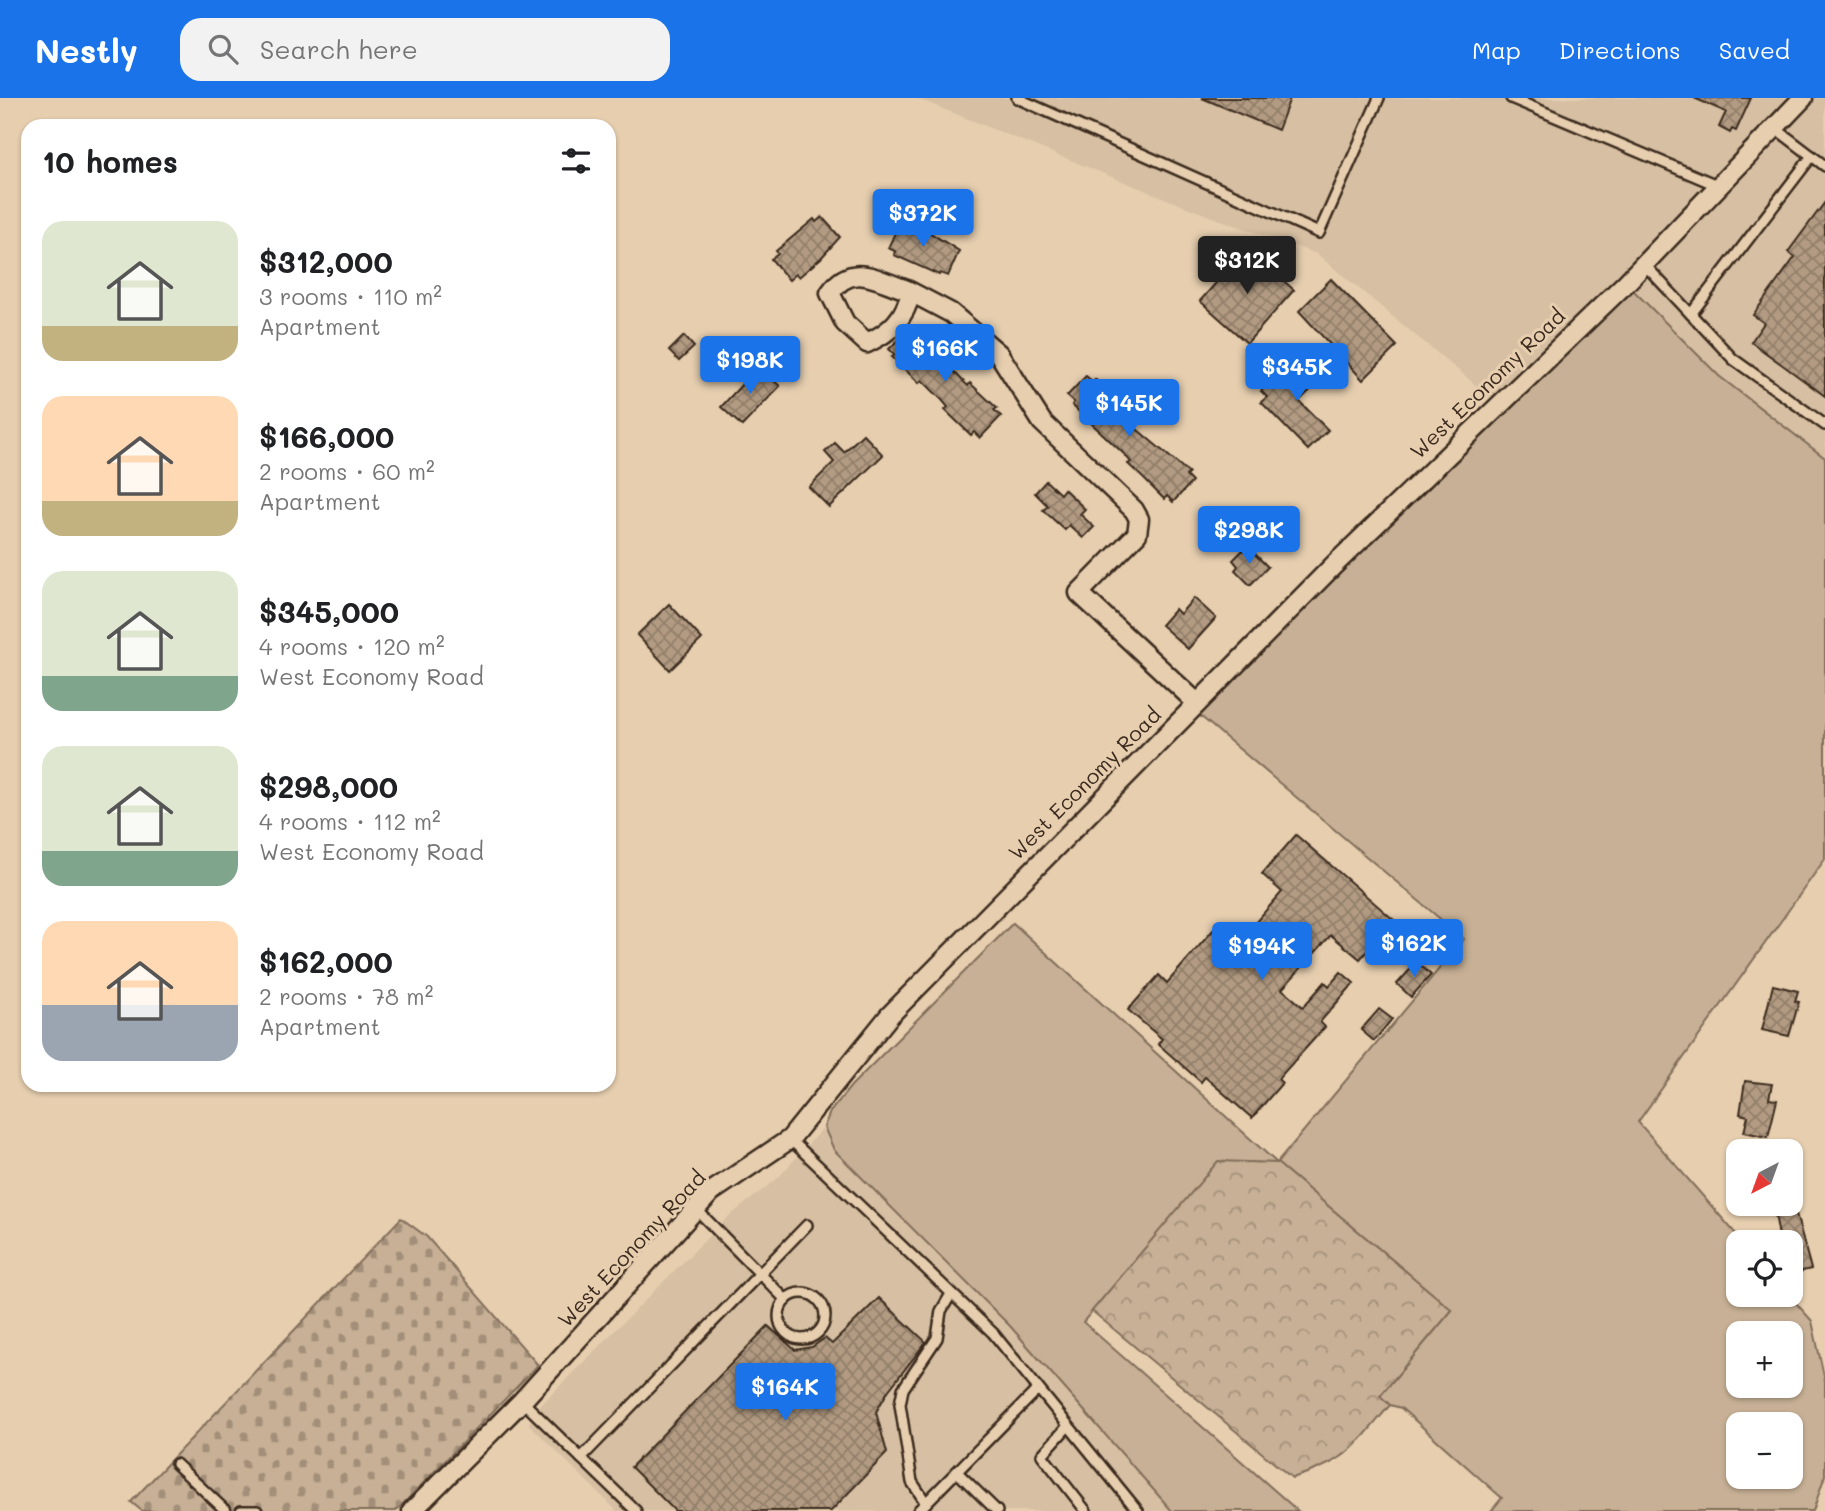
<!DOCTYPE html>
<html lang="en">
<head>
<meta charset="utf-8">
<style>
	:root { --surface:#fff; --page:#f2f2f2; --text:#202124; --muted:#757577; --accent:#1a73e8 }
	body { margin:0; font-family:Mali,sans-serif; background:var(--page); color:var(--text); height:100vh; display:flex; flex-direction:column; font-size:26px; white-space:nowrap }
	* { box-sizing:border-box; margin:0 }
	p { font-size:23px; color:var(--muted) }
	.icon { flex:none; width:38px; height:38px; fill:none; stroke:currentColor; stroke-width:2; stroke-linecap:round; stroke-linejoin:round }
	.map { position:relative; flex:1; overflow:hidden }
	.side { position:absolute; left:21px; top:21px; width:595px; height:973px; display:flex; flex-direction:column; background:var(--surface); border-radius:21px; box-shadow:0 2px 5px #0004 }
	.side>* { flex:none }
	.needle { width:46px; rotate:221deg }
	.fabs { position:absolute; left:1726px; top:1041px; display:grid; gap:14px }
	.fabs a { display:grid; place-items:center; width:77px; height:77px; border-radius:14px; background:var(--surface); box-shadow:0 2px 5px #0004; font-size:35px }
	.price { position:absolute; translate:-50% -60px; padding:0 16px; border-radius:7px; background:var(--accent); color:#fff; font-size:23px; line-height:46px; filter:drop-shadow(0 2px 4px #0008) }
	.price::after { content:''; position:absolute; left:50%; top:42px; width:21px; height:16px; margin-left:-10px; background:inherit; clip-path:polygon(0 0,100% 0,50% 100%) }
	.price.on { background:#222; color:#fff }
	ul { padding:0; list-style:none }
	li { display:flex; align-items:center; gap:21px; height:175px; padding:0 21px }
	li span { display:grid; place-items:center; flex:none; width:196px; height:140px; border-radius:21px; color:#555 }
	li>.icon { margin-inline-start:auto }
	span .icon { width:84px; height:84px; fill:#fffc; stroke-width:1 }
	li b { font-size:30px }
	h2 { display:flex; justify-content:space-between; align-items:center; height:84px; padding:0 21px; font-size:30px }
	header { display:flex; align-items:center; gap:42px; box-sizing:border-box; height:98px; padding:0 35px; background:var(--accent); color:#fff }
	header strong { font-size:33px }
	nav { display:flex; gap:38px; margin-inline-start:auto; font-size:24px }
	.search { width:490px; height:63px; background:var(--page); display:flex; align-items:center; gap:18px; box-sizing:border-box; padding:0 24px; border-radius:21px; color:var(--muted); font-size:26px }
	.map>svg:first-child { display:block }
	.built { fill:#d6bfa2 }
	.grass { fill:#c7b095; stroke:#816d5a; stroke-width:2; fill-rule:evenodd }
	.forest { fill:url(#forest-crowns); stroke:#816d5a; stroke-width:2 }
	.cemetery { fill:url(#cemetery-stones); stroke:#816d5a; stroke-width:2 }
	.building { fill:url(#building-cross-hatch); stroke:#3b2a1e; stroke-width:2 }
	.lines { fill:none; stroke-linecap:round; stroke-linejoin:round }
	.lane-casing { stroke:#3b2a1e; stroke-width:14 }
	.street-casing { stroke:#3b2a1e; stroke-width:23 }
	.lane { stroke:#e6ceaf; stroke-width:9 }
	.street { stroke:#e6ceaf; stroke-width:18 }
	.labels { text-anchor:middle; stroke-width:6; stroke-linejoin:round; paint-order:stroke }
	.street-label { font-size:21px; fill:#3b2a1e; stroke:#e6ceaf }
</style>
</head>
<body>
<header>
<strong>Nestly</strong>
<div class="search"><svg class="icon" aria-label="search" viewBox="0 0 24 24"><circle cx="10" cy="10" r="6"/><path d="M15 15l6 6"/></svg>Search here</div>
<nav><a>Map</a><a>Directions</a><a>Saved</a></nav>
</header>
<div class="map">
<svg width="1825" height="1413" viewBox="0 0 1825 1413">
	<defs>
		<pattern id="forest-crowns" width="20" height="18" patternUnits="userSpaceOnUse" patternTransform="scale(1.75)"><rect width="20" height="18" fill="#c7b095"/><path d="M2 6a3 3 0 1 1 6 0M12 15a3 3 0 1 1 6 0" fill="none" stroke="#a38f79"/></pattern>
		<pattern id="cemetery-stones" width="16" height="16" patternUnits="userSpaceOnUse" patternTransform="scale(1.75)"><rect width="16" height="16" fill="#c7b095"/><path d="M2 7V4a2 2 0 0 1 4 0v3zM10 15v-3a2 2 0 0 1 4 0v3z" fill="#a38f79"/></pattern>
		<pattern id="building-cross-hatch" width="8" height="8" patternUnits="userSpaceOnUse" patternTransform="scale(1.75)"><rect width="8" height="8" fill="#b29b82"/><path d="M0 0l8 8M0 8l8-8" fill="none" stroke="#927f6a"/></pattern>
	</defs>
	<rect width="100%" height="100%" fill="#e6ceaf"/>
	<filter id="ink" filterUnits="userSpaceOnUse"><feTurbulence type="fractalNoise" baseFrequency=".0143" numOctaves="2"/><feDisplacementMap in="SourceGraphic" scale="14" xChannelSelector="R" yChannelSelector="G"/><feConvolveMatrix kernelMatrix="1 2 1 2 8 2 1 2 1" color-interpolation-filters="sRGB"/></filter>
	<g filter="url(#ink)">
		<!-- built -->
		<g class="built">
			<polygon points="916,0 1825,0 1825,360 1719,278 1626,185 1499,306 1317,156 1204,116"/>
			<polygon points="824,1029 834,1052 1010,1228 1172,1413 617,1413 529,1326 534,1314 728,1119 777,1081"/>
		</g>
		<!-- grass -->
		<path class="grass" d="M1626 185 1719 278 1825 360V761L1638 1024 1743 1144H1738V1197H1789L1812 1223 1825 1283V1377L1813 1413H1491L1502 1400 1401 1310 1390 1307 1380 1298 1452 1212 1277 1065 1218 1064 1083 1224 1298 1413H1172L1010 1228 834 1052 824 1029 830 1014 851 988 1013 825 1277 1065 1464 841 1192 611ZM1738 1236H1790V1288H1738ZM1738 1326H1790V1379H1738Z"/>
		<!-- forest -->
		<path class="forest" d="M1218 1063 1277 1065 1452 1212 1380 1298 1390 1307C1354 1350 1348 1363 1292 1380L1092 1213Z"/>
		<!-- cemetery -->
		<polygon class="cemetery" points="401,1120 427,1139 538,1267 396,1413 142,1413 131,1404"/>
		<!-- building -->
		<g class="building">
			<polygon points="1202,0 1290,0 1278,32"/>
			<polygon points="1694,0 1751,0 1736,33 1732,31 1730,35 1719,29 1726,14"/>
			<polygon points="1825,104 1825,298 1751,244 1764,225 1753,217 1795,159 1788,154"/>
			<polygon points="822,119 840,139 821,160 799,179 796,176 789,182 771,161 778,156 776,153 814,121 816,124"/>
			<polygon points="900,124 927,133 959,153 948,178 940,175 939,177 894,157 895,153 888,150"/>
			<polygon points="1247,150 1294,192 1247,245 1200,203"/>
			<polygon points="1331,181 1397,248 1363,282 1299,213"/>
			<polygon points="909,231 914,237 917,235 962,282 968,288 970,285 997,310 994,312 1001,318 980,340 974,334 971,337 945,312 948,309 942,302 922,282 919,285 892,259 895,257 889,251"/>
			<polygon points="684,238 694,249 679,263 669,253"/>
			<polygon points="1309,258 1327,276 1299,303 1328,332 1308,352 1261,304 1267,299 1261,293 1270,284 1275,290"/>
			<polygon points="758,269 780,288 742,328 721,309"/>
			<polygon points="1086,278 1093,284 1095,281 1131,315 1129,318 1135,324 1132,327 1189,375 1186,378 1192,384 1173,404 1167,398 1164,401 1143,380 1128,366 1131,364 1125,357 1072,307 1074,304 1067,298"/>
			<polygon points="863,336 883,357 829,409 809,389 834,364 825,354 835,345 844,354"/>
			<polygon points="1046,383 1060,396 1064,391 1085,411 1080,416 1094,429 1083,440 1069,427 1065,432 1043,412 1048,408 1035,395"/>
			<polygon points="1247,448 1268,469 1250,487 1235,472 1238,468 1233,462"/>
			<polygon points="1194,500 1216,520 1188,551 1161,527 1175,511 1180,516"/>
			<polygon points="669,506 702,541 670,572 637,537"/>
			<polygon points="1296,737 1394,822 1360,861 1331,837 1282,891 1303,909 1325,884 1329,888 1341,874 1354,885 1320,924 1325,929 1278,981 1282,985 1252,1020 1205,979 1201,984 1158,946 1162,941 1128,912 1159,877 1167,885 1214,831 1234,849 1282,794 1262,776"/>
			<polygon points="1417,864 1431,877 1411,899 1397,886"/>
			<polygon points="1773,887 1798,893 1795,903 1799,904 1789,938 1762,932"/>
			<polygon points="1379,911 1392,921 1374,943 1361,932"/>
			<polygon points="1745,983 1772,986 1769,1001 1777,1002 1768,1039 1744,1034 1748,1018 1740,1016"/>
			<polygon points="1795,1112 1811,1171 1790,1176 1790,1144 1780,1144 1775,1116"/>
			<polygon points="879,1200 926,1244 888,1293 876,1314 887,1355 831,1413 675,1413 631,1369 768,1228 795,1252 812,1249 825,1240 832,1246"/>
		</g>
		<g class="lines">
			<!-- lane casing -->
			<g class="lane-casing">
				<g id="lane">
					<polyline points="1017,0 1319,135 1379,0"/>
					<polyline points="1511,0 1719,88"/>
					<polyline points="1775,30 1825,68"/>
					<polyline points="1644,166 1733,261 1825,327"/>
					<polyline points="1691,216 1812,58"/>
					<polyline points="790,1041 993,1235 1138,1413"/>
					<polyline points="696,1111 786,1202"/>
					<circle cx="802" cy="1218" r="23"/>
					<polyline points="522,1303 636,1413"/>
					<polyline points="1068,1328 1042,1357 1086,1413"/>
					<polyline points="581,1360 807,1127"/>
					<polyline points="176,1366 226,1413"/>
					<polyline points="957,1374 997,1413"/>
					<polyline points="926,1405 912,1384 900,1306 903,1291 937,1240 941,1213 951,1196"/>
					<polyline points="241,1413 257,1413"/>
					<polyline points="918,1413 1038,1291"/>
				</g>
			</g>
			<!-- street casing -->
			<g class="street-casing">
				<g id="street">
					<path d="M911 194C905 220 891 234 867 245L845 225 830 195C852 163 876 182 907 192L911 194 951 215 999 256 1042 324 1134 412 1139 421 1137 436 1079 495 1197 605"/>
					<polyline points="412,1413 522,1303 711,1094 790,1041 890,917 1334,467 1626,185 1803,0"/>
				</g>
			</g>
			<!-- lane -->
			<use href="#lane" class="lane"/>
			<!-- street -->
			<use href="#street" class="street"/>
		</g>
	</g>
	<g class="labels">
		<!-- street labels -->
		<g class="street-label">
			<text transform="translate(1488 286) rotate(-44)" y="7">West Economy Road</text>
			<text transform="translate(1085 686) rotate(-45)" y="7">West Economy Road</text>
			<text transform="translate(632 1151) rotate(-47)" y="7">West Economy Road</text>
		</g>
	</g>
</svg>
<div class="fabs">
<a><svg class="needle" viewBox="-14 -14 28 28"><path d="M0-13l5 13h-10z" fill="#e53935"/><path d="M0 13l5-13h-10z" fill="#757577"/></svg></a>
<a><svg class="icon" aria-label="locate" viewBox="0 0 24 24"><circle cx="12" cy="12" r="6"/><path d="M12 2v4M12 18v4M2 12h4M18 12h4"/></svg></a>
<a>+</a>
<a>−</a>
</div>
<b class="price" style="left:923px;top:151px">$372K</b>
<b class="price on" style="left:1247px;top:198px">$312K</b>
<b class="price" style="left:945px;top:286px">$166K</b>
<b class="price" style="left:750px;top:298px">$198K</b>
<b class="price" style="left:1297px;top:305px">$345K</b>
<b class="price" style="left:1129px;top:341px">$145K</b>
<b class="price" style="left:1249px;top:468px">$298K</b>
<b class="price" style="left:1414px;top:881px">$162K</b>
<b class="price" style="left:1262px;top:884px">$194K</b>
<b class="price" style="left:785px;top:1325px">$164K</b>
<section class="side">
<h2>10 homes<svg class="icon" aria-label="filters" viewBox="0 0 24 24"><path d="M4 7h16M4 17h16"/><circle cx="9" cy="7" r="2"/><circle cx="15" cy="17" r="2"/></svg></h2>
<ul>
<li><span style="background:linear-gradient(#dfe7d0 75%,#c2b280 0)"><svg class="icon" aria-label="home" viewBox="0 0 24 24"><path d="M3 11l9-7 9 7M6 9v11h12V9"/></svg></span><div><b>$312,000</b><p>3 rooms · 110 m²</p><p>Apartment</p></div></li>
<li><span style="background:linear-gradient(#ffd9b3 75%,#c2b280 0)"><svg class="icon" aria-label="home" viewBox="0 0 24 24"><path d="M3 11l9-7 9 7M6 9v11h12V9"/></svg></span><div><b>$166,000</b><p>2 rooms · 60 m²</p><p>Apartment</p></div></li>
<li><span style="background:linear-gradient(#dfe7d0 75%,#7fa58c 0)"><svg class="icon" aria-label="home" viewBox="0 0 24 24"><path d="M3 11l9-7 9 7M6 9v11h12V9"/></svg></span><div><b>$345,000</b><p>4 rooms · 120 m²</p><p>West Economy Road</p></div></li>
<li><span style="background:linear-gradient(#dfe7d0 75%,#7fa58c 0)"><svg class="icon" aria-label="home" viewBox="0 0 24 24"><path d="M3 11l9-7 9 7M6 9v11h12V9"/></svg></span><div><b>$298,000</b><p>4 rooms · 112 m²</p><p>West Economy Road</p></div></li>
<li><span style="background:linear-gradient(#ffd9b3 60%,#9aa5b1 0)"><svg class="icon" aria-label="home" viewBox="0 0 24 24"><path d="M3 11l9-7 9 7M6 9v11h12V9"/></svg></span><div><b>$162,000</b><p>2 rooms · 78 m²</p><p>Apartment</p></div></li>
</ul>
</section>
</div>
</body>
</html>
